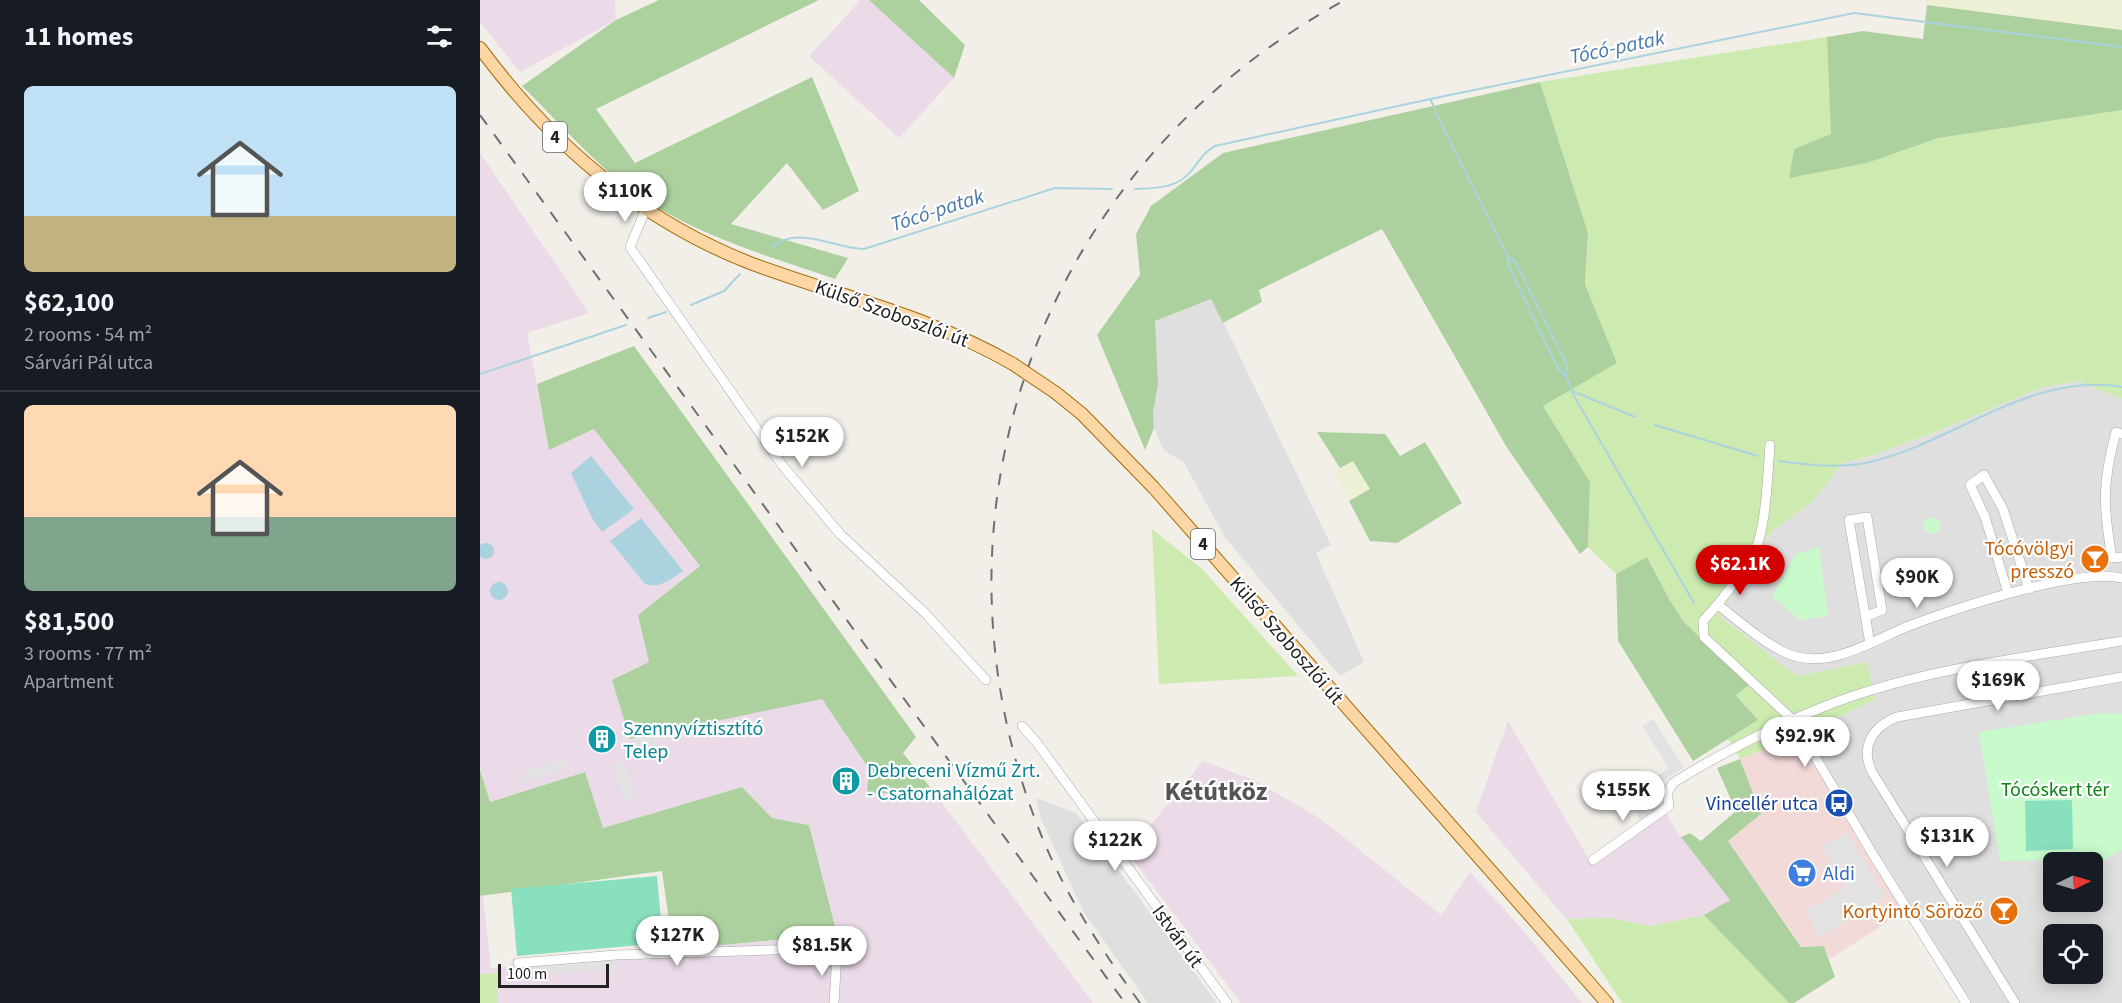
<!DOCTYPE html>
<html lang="en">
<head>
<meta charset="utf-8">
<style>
	:root { --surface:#171b24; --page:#20242c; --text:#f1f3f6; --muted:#9ea1a6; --line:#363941; --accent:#d40000 }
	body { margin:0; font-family:"Source Sans 3",sans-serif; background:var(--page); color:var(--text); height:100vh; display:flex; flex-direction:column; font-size:22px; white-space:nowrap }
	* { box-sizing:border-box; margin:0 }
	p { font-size:20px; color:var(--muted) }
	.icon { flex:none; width:33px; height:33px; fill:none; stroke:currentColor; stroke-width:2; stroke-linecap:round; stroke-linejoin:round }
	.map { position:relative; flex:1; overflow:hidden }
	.drawer { display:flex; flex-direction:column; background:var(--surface); width:480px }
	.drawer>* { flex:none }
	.needle { width:39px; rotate:85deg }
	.tools { position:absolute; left:1563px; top:852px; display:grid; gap:12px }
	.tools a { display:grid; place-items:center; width:60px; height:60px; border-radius:9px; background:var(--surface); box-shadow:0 3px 15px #0003; font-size:30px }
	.scale { position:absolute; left:18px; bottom:15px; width:111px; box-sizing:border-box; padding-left:6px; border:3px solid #222; border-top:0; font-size:16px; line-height:21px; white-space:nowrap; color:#222; -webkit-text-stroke:4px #fff; paint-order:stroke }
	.price { position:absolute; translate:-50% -51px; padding:0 14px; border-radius:21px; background:#fff; color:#222; font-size:20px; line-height:39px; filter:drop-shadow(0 2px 3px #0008) }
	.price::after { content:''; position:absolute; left:50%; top:36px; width:18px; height:14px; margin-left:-9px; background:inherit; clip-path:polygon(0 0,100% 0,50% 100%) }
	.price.active { background:var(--accent); color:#fff }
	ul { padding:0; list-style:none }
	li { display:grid; align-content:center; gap:12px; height:318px; padding:0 24px }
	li+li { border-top:2px solid var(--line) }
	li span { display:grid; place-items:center; height:186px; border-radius:9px; color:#555 }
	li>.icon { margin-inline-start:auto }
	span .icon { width:108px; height:108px; fill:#fffc; stroke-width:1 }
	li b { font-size:26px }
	h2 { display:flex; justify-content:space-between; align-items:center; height:72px; padding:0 24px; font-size:26px }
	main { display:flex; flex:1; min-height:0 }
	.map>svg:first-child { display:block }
	.residential { fill:#e0dfdf; fill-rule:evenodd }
	.commercial { fill:#f2dad9 }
	.industrial { fill:#ebdbe8 }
	.farmland { fill:#eef0d5 }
	.grass { fill:#cdebb0 }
	.forest { fill:#add19e }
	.park { fill:#c8facc }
	.pitch { fill:#88e0be }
	.parking { fill:#e2e2e2 }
	.water { fill:#aad3df }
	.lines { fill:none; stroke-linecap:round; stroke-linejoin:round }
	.stream { stroke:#aad3df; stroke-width:2 }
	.minor-casing { stroke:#a9a9a9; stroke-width:10 }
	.major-casing { stroke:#a06b00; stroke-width:14 }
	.minor { stroke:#fff; stroke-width:9 }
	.major { stroke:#fcd6a4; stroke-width:12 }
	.rail { stroke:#707070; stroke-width:2; stroke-dasharray:12 12; stroke-linecap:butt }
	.major-bridge-casing { stroke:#a06b00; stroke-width:14; stroke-linecap:butt }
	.major-bridge { stroke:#fcd6a4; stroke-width:12 }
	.labels { text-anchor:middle; stroke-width:4.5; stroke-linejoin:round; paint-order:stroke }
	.shield { fill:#fff; stroke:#646464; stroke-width:1.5 }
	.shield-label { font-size:18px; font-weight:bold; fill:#222 }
	.street-label { font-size:20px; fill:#222; stroke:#fff }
	.food-label { font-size:20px; fill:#c56008; stroke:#fff; text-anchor:end }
	.culture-label { font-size:20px; fill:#0d838f; stroke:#fff; text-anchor:start }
	.park-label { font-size:20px; fill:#0c8416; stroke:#fff }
	.transit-label { font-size:20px; fill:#164399; stroke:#fff; text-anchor:end }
	.shop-label { font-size:20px; fill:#366cbe; stroke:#fff; text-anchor:start }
	.water-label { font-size:21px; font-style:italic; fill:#4a7aab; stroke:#fff }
	.district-label { font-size:26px; font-weight:bold; fill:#555; stroke:#fff }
</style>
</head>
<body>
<main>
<section class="drawer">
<h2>11 homes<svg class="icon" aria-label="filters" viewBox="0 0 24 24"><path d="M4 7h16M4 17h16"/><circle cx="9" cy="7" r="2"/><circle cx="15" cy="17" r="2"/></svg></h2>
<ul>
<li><span style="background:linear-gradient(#bfe0f5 70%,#c2b280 0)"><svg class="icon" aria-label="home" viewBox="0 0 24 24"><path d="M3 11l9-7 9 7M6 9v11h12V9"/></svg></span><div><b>$62,100</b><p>2 rooms · 54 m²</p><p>Sárvári Pál utca</p></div></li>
<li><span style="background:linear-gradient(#ffd9b3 60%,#7fa58c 0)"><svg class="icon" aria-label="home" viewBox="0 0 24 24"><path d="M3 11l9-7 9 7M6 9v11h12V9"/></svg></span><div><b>$81,500</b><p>3 rooms · 77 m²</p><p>Apartment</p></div></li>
</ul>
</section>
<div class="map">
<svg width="1642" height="1003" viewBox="0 0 1642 1003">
	<rect width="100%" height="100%" fill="#f2efe9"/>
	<!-- residential -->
	<g class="residential">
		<polygon points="732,299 851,545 836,553 884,662 860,676 744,536 703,461 684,451 674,428 673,413 678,384 674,321"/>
		<path d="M1598 381 1642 399V1003H1481L1426 910 1315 737 1396 699 1387 662 1317 676 1239 616 1290 532 1333 501 1363 463 1391 456 1458 431 1560 388ZM1574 862H1612V902H1574ZM1574 934H1612V974H1574Z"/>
		<polygon points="556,798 596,813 737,1003 668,1003 604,913 561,819"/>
	</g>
	<!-- commercial -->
	<polygon class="commercial" points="1315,737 1426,910 1350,959 1344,946 1322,947 1248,841 1281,814 1260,759"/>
	<!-- industrial -->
	<g class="industrial">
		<polygon points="0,0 135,0 136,20 40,72 0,22"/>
		<polygon points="381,0 389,0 474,78 419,138 329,56"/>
		<polygon points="0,153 109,313 47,333 69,449 114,429 220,566 158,615 342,699 389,769 416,793 450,787 613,1003 0,1003 0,896 3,896 11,968 357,934 329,825 292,818 262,787 123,828 104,772 9,802 0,769"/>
		<polygon points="1028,721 1109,859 1185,812 1201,837 1250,900 1224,915 1171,926 1131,918 1086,919 996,812"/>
		<polygon points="723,761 774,780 841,819 961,915 990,872 1041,928 1102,1003 761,1003 648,853"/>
	</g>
	<!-- farmland -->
	<g class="farmland">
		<polygon points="1447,0 1642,0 1642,30 1447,5"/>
		<polygon points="873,461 890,489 869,501 853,473"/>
	</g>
	<!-- grass -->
	<g class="grass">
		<polygon points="1347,37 1352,134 1315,149 1309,177 1387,163 1459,138 1642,110 1642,399 1598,381 1560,388 1458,431 1391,456 1363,463 1333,501 1290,533 1239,616 1317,676 1387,662 1396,699 1315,737 1260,759 1248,739 1278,720 1256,694 1268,684 1204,622 1189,599 1167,557 1136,574 1108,547 1110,482 1063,406 1137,363 1105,284 1108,233 1060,82"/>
		<polygon points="672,529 722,569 818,676 679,684"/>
		<polygon points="1224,915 1309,1003 1142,1003 1087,919 1131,918 1171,926"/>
		<polygon points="18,973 17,1003 0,1003 0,974"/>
	</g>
	<!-- forest -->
	<g class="forest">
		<path d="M179 0H339L116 109 155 163 332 77 379 191 343 210 307 163 251 224 368 258 355 279C295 259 233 240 178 208 126 178 84 127 42 86L136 20Z"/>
		<polygon points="389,0 439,0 485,45 474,78"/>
		<polygon points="1447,5 1642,30 1642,110 1459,138 1387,163 1309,178 1314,149 1351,134 1347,37 1383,31 1443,39"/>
		<polygon points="1060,82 1108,233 1105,284 1137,363 1063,406 1110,482 1108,547 1100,554 1026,446 902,229 779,290 782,302 743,323 731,299 675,321 678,384 673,413 674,428 665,450 617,335 660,275 656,234 671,206 743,153"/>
		<polygon points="154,346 436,737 423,753 450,787 416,793 387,793 389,769 342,699 150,739 132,680 169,662 158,615 220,566 114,429 69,450 57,384"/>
		<polygon points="837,432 905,434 920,456 945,442 982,503 917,543 890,541 869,501 890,489 873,461 860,468"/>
		<polygon points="1167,557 1189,599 1204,622 1269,685 1256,695 1278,720 1213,761 1138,641 1136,574"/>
		<polygon points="1260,759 1281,814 1248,841 1321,947 1344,946 1355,977 1314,1003 1309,1003 1224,915 1250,900 1201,837 1210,833 1221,841 1256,811 1237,768"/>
		<polygon points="0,770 10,802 105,772 123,828 262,787 292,818 329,825 357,934 193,950 182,871 0,896"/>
	</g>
	<!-- park -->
	<g class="park">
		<circle cx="1452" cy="526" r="8"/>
		<polygon points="1339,547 1348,616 1320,620 1292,596 1316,554"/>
		<polygon points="1621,713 1642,714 1642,849 1625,860 1520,861 1499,732"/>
	</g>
	<!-- pitch -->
	<g class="pitch">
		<polygon points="1592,800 1593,849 1546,851 1545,801"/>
		<polygon points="177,876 183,943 37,956 31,889"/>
	</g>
	<!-- parking -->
	<g class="parking">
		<polygon points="1173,719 1204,768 1174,786 1171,780 1189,768 1162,726"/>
		<polygon points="202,726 204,735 163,744 156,743 154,738"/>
		<polygon points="84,759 87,767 43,782 40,774"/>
		<polygon points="143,761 156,797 145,801 132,765"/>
		<polygon points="1172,790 1182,807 1160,820 1150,803"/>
		<polygon points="1367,832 1406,898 1340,937 1325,911 1366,887 1342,847"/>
		<polygon points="137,953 138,969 32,975 31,959"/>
	</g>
	<!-- water -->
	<g class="water">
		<polygon points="111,456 154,509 122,532 112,518 91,473"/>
		<path d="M161 518 203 571C191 579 180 589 165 584L130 541Z"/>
		<circle cx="6" cy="551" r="8"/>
		<circle cx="19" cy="591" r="9"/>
	</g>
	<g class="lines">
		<!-- stream -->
		<g class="stream">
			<polyline points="950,99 955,109"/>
			<polyline points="956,113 1028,257 1028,265 1079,370 1086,376 1094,396 1214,603"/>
			<path d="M655 189C677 188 697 189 712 170 720 160 724 152 735 146L950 99 1374 13 1642 47"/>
			<path d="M292 247C318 225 353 248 384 249L575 188 632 189"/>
			<polyline points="1029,258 1035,261 1087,365 1086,376"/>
			<polyline points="211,305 244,291 260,274"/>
			<polyline points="168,318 186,312"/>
			<polyline points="0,374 146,325"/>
			<polyline points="1092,391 1155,417"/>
			<polyline points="1175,425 1278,456"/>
			<path d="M1299 461C1329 465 1359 469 1390 462 1473 443 1551 371 1642 387"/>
		</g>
		<!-- minor casing -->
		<g class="minor-casing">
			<g id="minor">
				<polyline points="165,211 150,247 302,465 360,534 445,613 506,680"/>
				<path d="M1642 434 1636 432C1622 483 1623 507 1632 558L1642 557"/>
				<path d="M1290 445C1288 470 1286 529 1275 550 1262 575 1242 600 1223 621L1224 637 1314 721 1392 853 1486 1003"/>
				<polyline points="1528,593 1505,517 1490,485 1504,475 1523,509 1549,589"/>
				<path d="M1238 605C1259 621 1292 651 1318 657 1359 666 1398 637 1434 624 1480 607 1597 568 1642 578"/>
				<polyline points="1385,617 1402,610 1387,517 1369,520 1390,644"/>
				<polyline points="542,726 557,743 747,1003"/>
				<path d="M1113 860 1189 806 1187 794 1193 783C1241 753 1291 728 1343 707 1438 669 1543 658 1642 641"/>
				<polyline points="38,963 136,955 350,948 357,949 357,953 354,1003"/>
				<path d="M1535 1003 1392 772C1380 747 1392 727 1417 717L1642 677"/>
			</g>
		</g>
		<!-- major casing -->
		<g class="major-casing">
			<g id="major">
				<path d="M0 48C71 144 158 219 270 263 361 297 448 315 533 364"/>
				<polyline points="576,393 602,414 674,488 1127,1003"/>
			</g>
		</g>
		<!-- minor -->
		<use href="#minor" class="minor"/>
		<!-- major -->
		<use href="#major" class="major"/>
		<!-- rail -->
		<g class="rail">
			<polyline points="0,115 645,1003"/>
			<path d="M660 1003C623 952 588 899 564 842 430 520 560 165 865 0"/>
		</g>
		<!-- major-bridge casing -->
		<g class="major-bridge-casing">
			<polyline id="major-bridge" points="533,364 576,393"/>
		</g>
		<!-- major-bridge -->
		<use href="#major-bridge" class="major-bridge"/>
	</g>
	<!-- icons -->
	<defs>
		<g id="bar-disc" transform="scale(1.5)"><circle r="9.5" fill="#e8710a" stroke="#fff"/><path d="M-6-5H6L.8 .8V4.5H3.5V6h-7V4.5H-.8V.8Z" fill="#fff"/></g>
		<g id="building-disc" transform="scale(1.5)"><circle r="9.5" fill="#0f9aa8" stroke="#fff"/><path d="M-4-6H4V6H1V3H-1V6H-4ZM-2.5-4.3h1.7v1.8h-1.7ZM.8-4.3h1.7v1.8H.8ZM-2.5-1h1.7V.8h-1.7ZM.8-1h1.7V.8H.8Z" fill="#fff"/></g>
		<g id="bus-disc" transform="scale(1.5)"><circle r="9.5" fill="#1a4fb4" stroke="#fff"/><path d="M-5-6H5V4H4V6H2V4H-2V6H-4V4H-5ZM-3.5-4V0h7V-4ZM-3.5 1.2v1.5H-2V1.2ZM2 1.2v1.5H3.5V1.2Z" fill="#fff"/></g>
		<g id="supermarket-disc" transform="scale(1.5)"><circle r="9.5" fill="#3f7fe0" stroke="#fff"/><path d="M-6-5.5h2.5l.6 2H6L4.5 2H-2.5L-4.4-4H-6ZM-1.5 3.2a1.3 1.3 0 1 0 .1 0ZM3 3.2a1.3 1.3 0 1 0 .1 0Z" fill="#fff"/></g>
	</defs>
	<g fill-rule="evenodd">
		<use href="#bar-disc" x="1615" y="559"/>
		<use href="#building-disc" x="122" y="739"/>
		<use href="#building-disc" x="366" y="781"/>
		<use href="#bus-disc" x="1359" y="803"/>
		<use href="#supermarket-disc" x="1322" y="873"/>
		<use href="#bar-disc" x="1524" y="911"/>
	</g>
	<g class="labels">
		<!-- shield labels -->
		<g class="shield">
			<rect x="63" y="122" width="24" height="30" rx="4.5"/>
			<rect x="711" y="529" width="24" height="30" rx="4.5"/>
		</g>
		<g class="shield-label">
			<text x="75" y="143">4</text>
			<text x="723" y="550">4</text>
		</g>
		<!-- street labels -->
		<g class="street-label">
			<text transform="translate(412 313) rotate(20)" y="7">Külső Szoboszlói út</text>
			<text transform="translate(807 640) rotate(49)" y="7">Külső Szoboszlói út</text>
			<text transform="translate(698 936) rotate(54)" y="7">István út</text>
		</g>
		<!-- food labels -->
		<g class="food-label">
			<text x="1594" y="555">Tócóvölgyi<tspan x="1594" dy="23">presszó</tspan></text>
			<text x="1503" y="918">Kortyintó Söröző</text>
		</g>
		<!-- culture labels -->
		<g class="culture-label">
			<text x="143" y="735">Szennyvíztisztító<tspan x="143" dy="23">Telep</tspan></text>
			<text x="387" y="777">Debreceni Vízmű Zrt.<tspan x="387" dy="23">- Csatornahálózat</tspan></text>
		</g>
		<!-- park labels -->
		<g class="park-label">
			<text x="1575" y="796">Tócóskert tér</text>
		</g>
		<!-- transit labels -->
		<g class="transit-label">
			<text x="1338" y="810">Vincellér utca</text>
		</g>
		<!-- shop labels -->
		<g class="shop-label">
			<text x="1343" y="880">Aldi</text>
		</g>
		<!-- water labels -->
		<g class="water-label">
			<text transform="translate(1137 47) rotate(-12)" y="7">Tócó-patak</text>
			<text transform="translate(457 210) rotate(-18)" y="7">Tócó-patak</text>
		</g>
		<!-- district labels -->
		<g class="district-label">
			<text x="736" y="800">Kétútköz</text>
		</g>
	</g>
</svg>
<div class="tools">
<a><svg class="needle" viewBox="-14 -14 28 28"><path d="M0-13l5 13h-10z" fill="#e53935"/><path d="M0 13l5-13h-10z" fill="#9ea1a6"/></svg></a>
<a><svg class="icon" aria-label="locate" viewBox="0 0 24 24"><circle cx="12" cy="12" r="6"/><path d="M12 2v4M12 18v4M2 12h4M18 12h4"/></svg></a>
</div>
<div class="scale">100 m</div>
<b class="price" style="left:145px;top:223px">$110K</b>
<b class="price" style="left:322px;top:468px">$152K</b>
<b class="price active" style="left:1260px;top:596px">$62.1K</b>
<b class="price" style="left:1437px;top:609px">$90K</b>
<b class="price" style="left:1518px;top:712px">$169K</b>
<b class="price" style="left:1325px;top:768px">$92.9K</b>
<b class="price" style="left:1143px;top:822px">$155K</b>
<b class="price" style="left:1467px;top:868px">$131K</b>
<b class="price" style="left:635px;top:872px">$122K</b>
<b class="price" style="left:197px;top:967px">$127K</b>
<b class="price" style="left:342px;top:977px">$81.5K</b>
</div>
</main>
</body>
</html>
